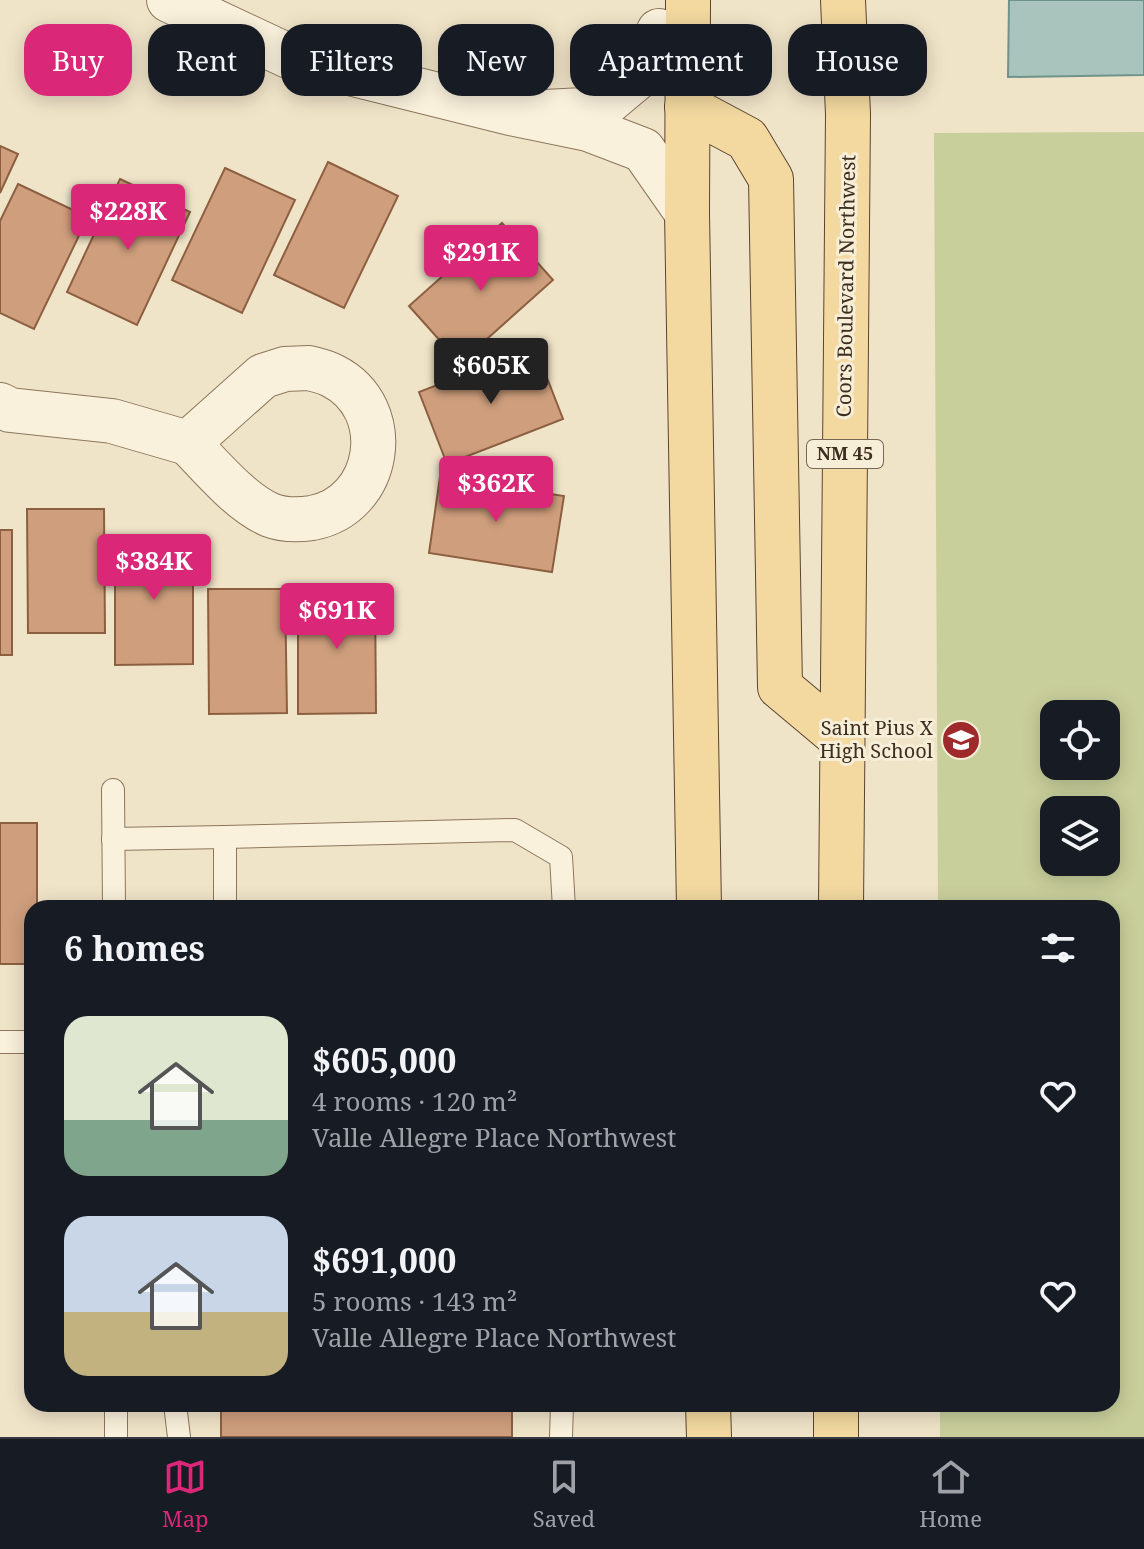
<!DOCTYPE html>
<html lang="en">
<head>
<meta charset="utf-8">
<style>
	:root { --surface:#171b24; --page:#242831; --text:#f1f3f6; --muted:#9ea1a6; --line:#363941; --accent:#db2777 }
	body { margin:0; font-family:"Noto Serif",serif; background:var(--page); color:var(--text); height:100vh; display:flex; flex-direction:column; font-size:30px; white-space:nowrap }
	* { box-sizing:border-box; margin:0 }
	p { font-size:26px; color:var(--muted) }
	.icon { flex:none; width:44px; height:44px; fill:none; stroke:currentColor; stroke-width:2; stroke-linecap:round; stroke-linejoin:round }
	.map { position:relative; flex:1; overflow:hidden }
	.details { position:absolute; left:24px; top:900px; width:1096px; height:512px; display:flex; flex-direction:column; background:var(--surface); border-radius:24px; box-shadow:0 4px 20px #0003 }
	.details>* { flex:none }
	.top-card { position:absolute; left:24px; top:24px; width:1096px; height:72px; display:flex; gap:16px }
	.controls { position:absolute; left:1040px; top:700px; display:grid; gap:16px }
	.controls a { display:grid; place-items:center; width:80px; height:80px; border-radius:16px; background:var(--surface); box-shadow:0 4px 20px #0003; font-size:40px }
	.price { position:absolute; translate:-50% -68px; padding:0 18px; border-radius:8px; background:var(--accent); color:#fff; font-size:26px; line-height:52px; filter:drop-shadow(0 2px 4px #0008) }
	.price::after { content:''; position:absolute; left:50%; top:48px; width:24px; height:18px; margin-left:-12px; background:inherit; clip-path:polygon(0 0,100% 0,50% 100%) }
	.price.selected { background:#222; color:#fff }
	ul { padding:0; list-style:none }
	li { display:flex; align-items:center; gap:24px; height:200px; padding:0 40px }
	li span { display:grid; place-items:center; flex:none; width:224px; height:160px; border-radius:24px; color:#555 }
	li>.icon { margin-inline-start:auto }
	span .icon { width:96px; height:96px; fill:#fffc; stroke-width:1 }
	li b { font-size:34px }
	h2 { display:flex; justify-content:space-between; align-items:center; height:96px; padding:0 40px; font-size:34px }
	.chip { padding:0 28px; border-radius:24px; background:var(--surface); box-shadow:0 4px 20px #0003; font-size:28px; line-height:72px }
	.chip.selected { background:var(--accent); color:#fff }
	.tabs { display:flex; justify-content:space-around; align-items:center; height:112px; border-top:2px solid var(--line); background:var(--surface); font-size:22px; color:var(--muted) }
	.tabs a { display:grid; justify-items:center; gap:4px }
	.tabs .selected { color:var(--accent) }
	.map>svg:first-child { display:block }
	.green { fill:#c9cf9b; fill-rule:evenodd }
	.water { fill:#a9c4bc; stroke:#6f938a; stroke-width:2 }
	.building { fill:#cf9f7d; stroke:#8d5f41; stroke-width:2 }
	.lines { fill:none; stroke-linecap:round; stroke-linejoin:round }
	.service-casing { stroke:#8d765c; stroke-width:24 }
	.minor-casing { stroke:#8d765c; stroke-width:46 }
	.primary-casing { stroke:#5b4430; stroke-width:46 }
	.service { stroke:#faf1dc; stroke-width:22 }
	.minor { stroke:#faf1dc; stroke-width:44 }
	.primary { stroke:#f3d9a0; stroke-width:44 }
	.labels { text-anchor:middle; stroke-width:6; stroke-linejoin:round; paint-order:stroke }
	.shield { fill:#f7eed8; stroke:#756857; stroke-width:2 }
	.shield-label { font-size:18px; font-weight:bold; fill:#3d2e20 }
	.street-label { font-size:20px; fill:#3d2e20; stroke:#f7eed8 }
	.poi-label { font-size:20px; fill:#3d2e20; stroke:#f7eed8; text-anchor:end }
</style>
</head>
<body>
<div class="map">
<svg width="1144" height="1437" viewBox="0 0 1144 1437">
	<rect width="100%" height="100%" fill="#f0e4c8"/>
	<!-- green -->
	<path class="green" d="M1144 132V1437H940V1404H1112V908H938L934 133ZM1054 714H1106V766H1054ZM1054 810H1106V862H1054Z"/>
	<!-- water -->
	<polygon class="water" points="1009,0 1144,0 1144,75 1008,77"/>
	<!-- building -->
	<g class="building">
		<polygon points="0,146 18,154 0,193"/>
		<polygon points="328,162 398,196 344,308 274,275"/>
		<polygon points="225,168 295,200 242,313 172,280"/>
		<polygon points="120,179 190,212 137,325 67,292"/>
		<polygon points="18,184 88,217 34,329 0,313 0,221"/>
		<polygon points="502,223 553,280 460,363 409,306"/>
		<polygon points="535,347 563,419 447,464 419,392"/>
		<polygon points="440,477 564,496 552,572 429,553"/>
		<polygon points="27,509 104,509 105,633 28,633"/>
		<rect x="0" y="530" width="12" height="125"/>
		<polygon points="115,540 193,540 193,664 115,665"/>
		<polygon points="208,589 285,589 287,713 209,714"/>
		<polygon points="298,589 375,589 376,713 298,714"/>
		<polygon points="0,823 37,823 37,908 32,908 32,964 0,964"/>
		<polygon points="512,1404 512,1437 221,1437 221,1408"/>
	</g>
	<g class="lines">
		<!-- service casing -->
		<g class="service-casing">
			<g id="service">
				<polyline points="113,790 114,908"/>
				<polyline points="113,839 225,837"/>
				<polyline points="225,908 225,837 515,830 561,857 564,908"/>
				<polyline points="0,1042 32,1042"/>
				<polyline points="116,1404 116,1437"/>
				<polyline points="175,1404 179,1437"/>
				<polyline points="561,1437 562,1404"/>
			</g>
		</g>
		<!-- minor casing -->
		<g class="minor-casing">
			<g id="minor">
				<polyline points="169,0 297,60 510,113 588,129 643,150 687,213"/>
				<polyline points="545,112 584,110 608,102 639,76 659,31"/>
				<path d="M309 368C317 370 326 372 333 376 396 408 382 505 312 518 299 520 283 520 270 515 239 501 212 467 188 443L263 376 285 369Z"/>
				<polyline points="0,405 10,410 112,421 188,443"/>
			</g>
		</g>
		<!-- primary casing -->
		<g class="primary-casing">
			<g id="primary">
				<polyline points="688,0 687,213 699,908"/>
				<polyline points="687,107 747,139 771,179 780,687 842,739"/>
				<polyline points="841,908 848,114 843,0"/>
				<polyline points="708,1404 709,1437"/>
				<polyline points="836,1437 836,1404"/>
			</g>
		</g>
		<!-- service -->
		<use href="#service" class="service"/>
		<!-- minor -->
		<use href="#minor" class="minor"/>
		<!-- primary -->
		<use href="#primary" class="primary"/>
	</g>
	<!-- icons -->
	<defs>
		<g id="school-disc" transform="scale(2)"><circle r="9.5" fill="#9e2a2b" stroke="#f7eed8"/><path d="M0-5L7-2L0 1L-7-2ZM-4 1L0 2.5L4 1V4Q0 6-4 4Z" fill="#fff"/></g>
	</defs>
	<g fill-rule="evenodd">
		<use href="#school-disc" x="961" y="740"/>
	</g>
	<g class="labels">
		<!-- shield labels -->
		<rect class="shield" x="807" y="440" width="76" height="28" rx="6"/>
		<g class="shield-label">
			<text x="845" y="460">NM 45</text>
		</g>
		<!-- street labels -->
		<g class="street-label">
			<text transform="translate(846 286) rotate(-89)" y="7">Coors Boulevard Northwest</text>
		</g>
		<!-- poi labels -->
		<g class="poi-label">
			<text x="933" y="735">Saint Pius X<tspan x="933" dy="23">High School</tspan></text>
		</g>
	</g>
</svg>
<div class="controls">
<a><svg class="icon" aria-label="locate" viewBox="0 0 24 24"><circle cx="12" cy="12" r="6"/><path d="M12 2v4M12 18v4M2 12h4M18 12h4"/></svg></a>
<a><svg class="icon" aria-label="layers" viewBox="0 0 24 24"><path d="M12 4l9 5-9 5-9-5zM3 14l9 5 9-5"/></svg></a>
</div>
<b class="price" style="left:128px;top:252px">$228K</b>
<b class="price" style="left:481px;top:293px">$291K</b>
<b class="price selected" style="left:491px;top:406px">$605K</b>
<b class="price" style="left:496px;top:524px">$362K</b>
<b class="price" style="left:154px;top:602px">$384K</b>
<b class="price" style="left:337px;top:651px">$691K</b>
<div class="top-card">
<a class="chip selected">Buy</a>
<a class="chip">Rent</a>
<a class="chip">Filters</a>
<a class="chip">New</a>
<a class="chip">Apartment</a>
<a class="chip">House</a>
</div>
<section class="details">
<h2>6 homes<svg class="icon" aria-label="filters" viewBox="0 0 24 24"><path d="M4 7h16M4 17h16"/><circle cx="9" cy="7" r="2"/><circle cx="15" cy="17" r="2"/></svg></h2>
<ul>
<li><span style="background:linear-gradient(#dfe7d0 65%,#7fa58c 0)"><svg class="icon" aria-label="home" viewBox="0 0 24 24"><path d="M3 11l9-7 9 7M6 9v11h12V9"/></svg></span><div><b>$605,000</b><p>4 rooms · 120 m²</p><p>Valle Allegre Place Northwest</p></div><svg class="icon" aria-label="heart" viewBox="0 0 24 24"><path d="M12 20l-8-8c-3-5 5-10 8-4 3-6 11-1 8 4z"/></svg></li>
<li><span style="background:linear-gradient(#c9d6e8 60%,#c2b280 0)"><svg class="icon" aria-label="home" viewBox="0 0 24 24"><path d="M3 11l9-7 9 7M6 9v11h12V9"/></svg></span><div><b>$691,000</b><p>5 rooms · 143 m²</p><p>Valle Allegre Place Northwest</p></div><svg class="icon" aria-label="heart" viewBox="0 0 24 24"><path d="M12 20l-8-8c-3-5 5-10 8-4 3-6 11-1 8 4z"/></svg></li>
</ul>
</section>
</div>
<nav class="tabs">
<a class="selected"><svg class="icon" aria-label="map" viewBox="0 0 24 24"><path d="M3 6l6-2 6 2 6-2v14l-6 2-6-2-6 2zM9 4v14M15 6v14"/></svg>Map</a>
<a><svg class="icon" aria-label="saved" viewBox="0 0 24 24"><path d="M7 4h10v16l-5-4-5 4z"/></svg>Saved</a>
<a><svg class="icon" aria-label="home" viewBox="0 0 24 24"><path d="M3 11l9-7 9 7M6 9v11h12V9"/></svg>Home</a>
</nav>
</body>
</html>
